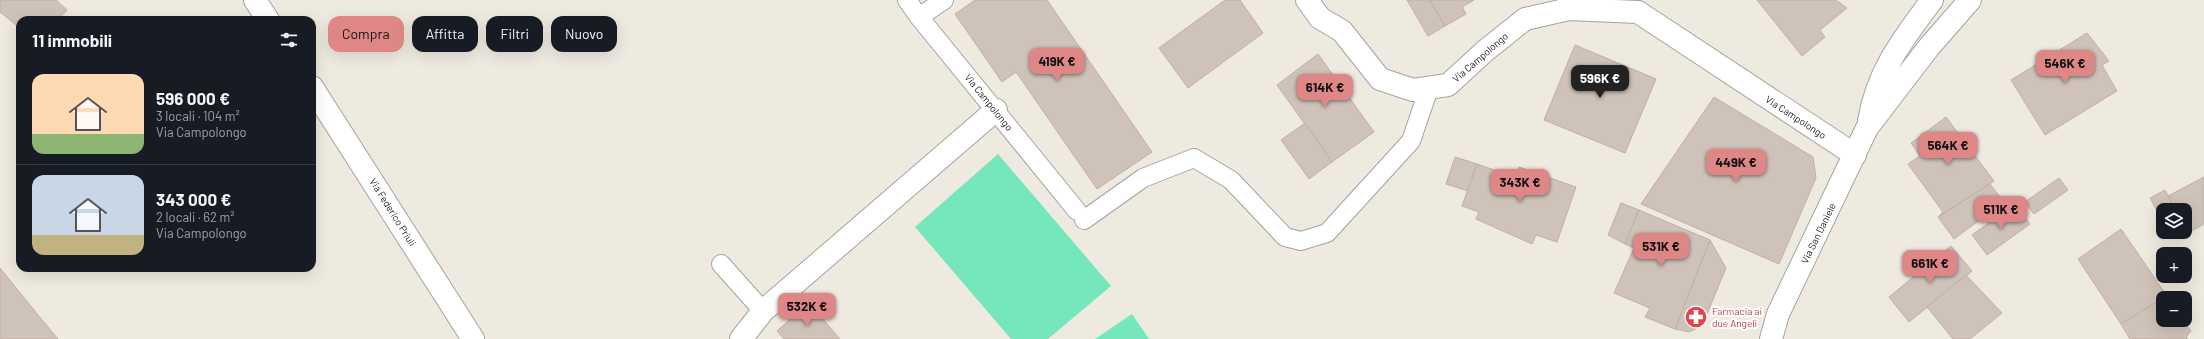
<!DOCTYPE html>
<html lang="it">
<head>
<meta charset="utf-8">
<style>
	:root { --surface:#171b24; --page:#20242c; --text:#f1f3f6; --muted:#9ea1a6; --line:#363941; --accent:#df8787 }
	body { margin:0; font-family:Barlow,sans-serif; background:var(--page); color:var(--text); height:100vh; display:flex; flex-direction:column; font-size:15px; white-space:nowrap }
	* { box-sizing:border-box; margin:0 }
	p { font-size:13px; color:var(--muted) }
	.icon { flex:none; width:22px; height:22px; fill:none; stroke:currentColor; stroke-width:2; stroke-linecap:round; stroke-linejoin:round }
	.map { position:relative; flex:1; overflow:hidden }
	.sheet { position:absolute; left:16px; top:16px; width:300px; height:256px; display:flex; flex-direction:column; background:var(--surface); border-radius:12px; box-shadow:0 4px 16px #0002 }
	.sheet>* { flex:none }
	.guide { position:absolute; left:328px; top:16px; width:380px; height:36px; display:flex; gap:8px }
	.buttons { position:absolute; left:2156px; top:203px; display:grid; gap:8px }
	.buttons a { display:grid; place-items:center; width:36px; height:36px; border-radius:8px; background:var(--surface); box-shadow:0 4px 16px #0002; font-size:20px }
	.price { position:absolute; translate:-50% -34px; padding:0 9px; border-radius:8px; background:var(--accent); color:#111; font-size:13px; line-height:26px; filter:drop-shadow(0 1px 2px #0008) }
	.price::after { content:''; position:absolute; left:50%; top:24px; width:12px; height:9px; margin-left:-6px; background:inherit; clip-path:polygon(0 0,100% 0,50% 100%) }
	.price.on { background:#222; color:#fff }
	ul { padding:0; list-style:none }
	li { display:flex; align-items:center; gap:12px; height:100px; padding:0 16px }
	li+li { border-top:1px solid var(--line) }
	li span { display:grid; place-items:center; flex:none; width:112px; height:80px; border-radius:12px; color:#555 }
	li>.icon { margin-inline-start:auto }
	span .icon { width:48px; height:48px; fill:#fffc; stroke-width:1 }
	li b { font-size:17px }
	h2 { display:flex; justify-content:space-between; align-items:center; height:48px; padding:0 16px; font-size:17px }
	.chip { padding:0 14px; border-radius:12px; background:var(--surface); box-shadow:0 4px 16px #0002; font-size:14px; line-height:36px }
	.chip.on { background:var(--accent); color:#111 }
	.map>svg:first-child { display:block }
	.pitch { fill:#76e6bc }
	.building { fill:#cfc3b9; stroke:#c1b0a1 }
	.lines { fill:none; stroke-linecap:round; stroke-linejoin:round }
	.service-casing { stroke:#a3a3a3; stroke-width:20 }
	.minor-casing { stroke:#a3a3a3; stroke-width:24 }
	.tertiary-casing { stroke:#a3a3a3; stroke-width:24 }
	.service { stroke:#fff; stroke-width:18 }
	.minor { stroke:#fff; stroke-width:22 }
	.tertiary { stroke:#fff; stroke-width:22 }
	.labels { text-anchor:middle; stroke-width:4; stroke-linejoin:round; paint-order:stroke }
	.street-label { font-size:10px; fill:#1c1c1c; stroke:#fff }
	.health-label { font-size:10px; fill:#be3a42; stroke:#fff; text-anchor:start }
</style>
</head>
<body>
<div class="map">
<svg width="2204" height="339" viewBox="0 0 2204 339">
	<rect width="100%" height="100%" fill="#efeae0"/>
	<!-- pitch -->
	<g class="pitch">
		<polygon points="998,154 1111,286 1048,339 1011,339 915,227"/>
		<polygon points="1132,314 1149,339 1095,339"/>
	</g>
	<!-- building -->
	<g class="building">
		<polygon points="0,0 56,0 67,10 58,20 37,20 34,17 31,20 20,20 20,28 0,12"/>
		<polygon points="975,0 1047,0 1152,152 1097,189 1016,72 1002,82 955,14"/>
		<polygon points="1225,0 1240,0 1263,33 1188,88 1159,48"/>
		<polygon points="1407,0 1430,0 1445,26 1428,36"/>
		<polygon points="1430,0 1474,0 1462,7 1466,14 1445,26"/>
		<polygon points="1757,0 1836,0 1847,8 1820,30 1825,37 1802,56"/>
		<polygon points="2087,33 2109,61 2102,65 2117,91 2045,135 2011,80"/>
		<polygon points="1575,45 1656,79 1625,153 1544,120"/>
		<polygon points="1318,54 1374,132 1332,162 1277,85"/>
		<polygon points="1714,97 1813,157 1816,178 1779,264 1641,204"/>
		<polygon points="1946,117 1994,181 1938,217 1943,212 1908,164 1920,156 1911,143"/>
		<polygon points="1305,123 1332,162 1309,179 1281,140"/>
		<polygon points="1455,157 1477,164 1468,191 1446,184"/>
		<polygon points="1477,164 1515,177 1519,167 1576,187 1557,242 1536,235 1532,244 1476,219 1479,212 1462,206"/>
		<polygon points="2204,177 2204,224 2188,233 2185,228 2185,210 2175,210 2168,196"/>
		<polygon points="2059,178 2068,190 2034,214 2025,202"/>
		<polygon points="1990,184 2004,202 1954,239 1938,217"/>
		<polygon points="2165,190 2175,210 2163,210 2163,222 2150,198"/>
		<polygon points="1621,203 1639,210 1625,244 1608,235"/>
		<polygon points="2015,204 2030,224 1987,255 1972,235"/>
		<polygon points="1639,210 1710,240 1675,329 1645,317 1650,308 1614,293 1634,248 1625,244"/>
		<polygon points="2121,229 2167,296 2121,324 2078,259"/>
		<polygon points="1710,240 1726,268 1702,326 1689,332 1675,329"/>
		<polygon points="1951,246 1972,271 1909,322 1889,297"/>
		<polygon points="0,268 38,315 58,339 0,339"/>
		<polygon points="1966,275 2002,313 1970,339 1953,339 1927,307"/>
		<polygon points="2163,298 2163,320 2183,320 2191,331 2186,337 2188,339 2130,339 2121,324"/>
		<polygon points="809,303 840,339 784,339 777,331"/>
	</g>
	<g class="lines">
		<!-- service casing -->
		<g class="service-casing">
			<g id="service">
				<polyline points="907,0 919,17"/>
				<polyline points="944,0 919,17 1077,211"/>
				<polyline points="1084,220 1143,178 1194,158 1231,180 1285,237 1301,241 1327,233 1411,141 1429,88"/>
				<polyline points="721,264 763,311"/>
			</g>
		</g>
		<!-- minor casing -->
		<g class="minor-casing">
			<g id="minor">
				<polyline points="1307,0 1320,18 1342,31 1380,79 1413,90 1448,85 1485,51 1525,19 1569,9 1638,12 1855,155"/>
				<polyline points="741,339 763,311 996,110"/>
			</g>
		</g>
		<!-- tertiary casing -->
		<g class="tertiary-casing">
			<g id="tertiary">
				<polyline points="255,0 268,20"/>
				<polyline points="312,87 473,339"/>
				<path d="M1869 121C1877 72 1903 39 1932 0"/>
				<polyline points="1771,339 1778,314 1867,128 1929,47 1970,0"/>
			</g>
		</g>
		<!-- service -->
		<use href="#service" class="service"/>
		<!-- minor -->
		<use href="#minor" class="minor"/>
		<!-- tertiary -->
		<use href="#tertiary" class="tertiary"/>
	</g>
	<!-- icons -->
	<defs>
		<g id="pharmacy-disc" transform="scale(1.15)"><circle r="9.5" fill="#e0444e" stroke="#fff"/><path d="M-2-6h4v4h4v4h-4v4h-4v-4h-4v-4h4Z" fill="#fff"/></g>
	</defs>
	<g fill-rule="evenodd">
		<use href="#pharmacy-disc" x="1696" y="317"/>
	</g>
	<g class="labels">
		<!-- street labels -->
		<g class="street-label">
			<text transform="translate(1480 57) rotate(-41)" y="4">Via Campolongo</text>
			<text transform="translate(989 102) rotate(51)" y="4">Via Campolongo</text>
			<text transform="translate(1796 117) rotate(33)" y="4">Via Campolongo</text>
			<text transform="translate(393 212) rotate(58)" y="4">Via Federico Priuli</text>
			<text transform="translate(1818 233) rotate(-64)" y="4">Via San Daniele</text>
		</g>
		<!-- health labels -->
		<g class="health-label">
			<text x="1712" y="315">Farmacia ai<tspan x="1712" dy="12">due Angeli</tspan></text>
		</g>
	</g>
</svg>
<div class="buttons">
<a><svg class="icon" aria-label="layers" viewBox="0 0 24 24"><path d="M12 4l9 5-9 5-9-5zM3 14l9 5 9-5"/></svg></a>
<a>+</a>
<a>−</a>
</div>
<b class="price" style="left:1057px;top:82px">419K €</b>
<b class="price" style="left:2065px;top:84px">546K €</b>
<b class="price on" style="left:1600px;top:99px">596K €</b>
<b class="price" style="left:1325px;top:108px">614K €</b>
<b class="price" style="left:1948px;top:166px">564K €</b>
<b class="price" style="left:1736px;top:183px">449K €</b>
<b class="price" style="left:1520px;top:203px">343K €</b>
<b class="price" style="left:2001px;top:230px">511K €</b>
<b class="price" style="left:1661px;top:267px">531K €</b>
<b class="price" style="left:1930px;top:284px">661K €</b>
<b class="price" style="left:807px;top:327px">532K €</b>
<div class="guide">
<a class="chip on">Compra</a>
<a class="chip">Affitta</a>
<a class="chip">Filtri</a>
<a class="chip">Nuovo</a>
</div>
<section class="sheet">
<h2>11 immobili<svg class="icon" aria-label="filters" viewBox="0 0 24 24"><path d="M4 7h16M4 17h16"/><circle cx="9" cy="7" r="2"/><circle cx="15" cy="17" r="2"/></svg></h2>
<ul>
<li><span style="background:linear-gradient(#ffd9b3 75%,#8fb573 0)"><svg class="icon" aria-label="home" viewBox="0 0 24 24"><path d="M3 11l9-7 9 7M6 9v11h12V9"/></svg></span><div><b>596 000 €</b><p>3 locali · 104 m²</p><p>Via Campolongo</p></div></li>
<li><span style="background:linear-gradient(#c9d6e8 75%,#c2b280 0)"><svg class="icon" aria-label="home" viewBox="0 0 24 24"><path d="M3 11l9-7 9 7M6 9v11h12V9"/></svg></span><div><b>343 000 €</b><p>2 locali · 62 m²</p><p>Via Campolongo</p></div></li>
</ul>
</section>
</div>
</body>
</html>
